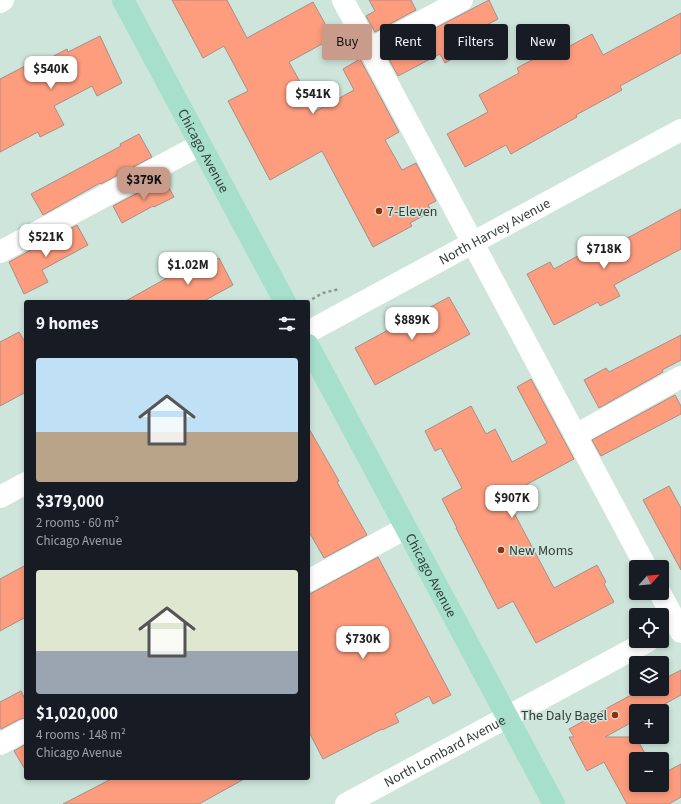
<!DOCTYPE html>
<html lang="en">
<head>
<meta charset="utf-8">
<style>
	:root { --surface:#171b24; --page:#242831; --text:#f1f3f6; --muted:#9ea1a6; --accent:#c89b8a }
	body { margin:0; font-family:"Source Sans 3",sans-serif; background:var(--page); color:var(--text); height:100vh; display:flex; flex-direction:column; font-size:15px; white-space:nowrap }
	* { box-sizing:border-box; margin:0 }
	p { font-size:13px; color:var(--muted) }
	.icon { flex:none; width:22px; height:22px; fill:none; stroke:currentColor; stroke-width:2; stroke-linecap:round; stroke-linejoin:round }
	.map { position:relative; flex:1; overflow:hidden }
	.side { position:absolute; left:24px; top:300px; width:286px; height:480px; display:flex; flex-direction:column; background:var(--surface); border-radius:4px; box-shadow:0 2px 6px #0003 }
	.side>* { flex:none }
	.hud { position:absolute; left:322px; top:24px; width:299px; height:36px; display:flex; gap:8px }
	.needle { width:26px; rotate:63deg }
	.controls { position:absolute; left:629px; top:560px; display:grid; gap:8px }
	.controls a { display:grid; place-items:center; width:40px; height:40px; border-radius:4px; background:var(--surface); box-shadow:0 2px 6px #0003; font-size:20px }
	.price { position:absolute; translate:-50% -34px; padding:0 9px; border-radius:8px; background:#fff; color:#222; font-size:13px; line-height:26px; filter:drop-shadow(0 1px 2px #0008) }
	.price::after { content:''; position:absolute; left:50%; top:24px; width:12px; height:9px; margin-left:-6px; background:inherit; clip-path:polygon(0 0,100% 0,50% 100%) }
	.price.current { background:var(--accent); color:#111 }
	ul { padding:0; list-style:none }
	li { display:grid; align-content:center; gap:8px; height:212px; padding:0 12px }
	li span { display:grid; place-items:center; height:124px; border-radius:4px; color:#555 }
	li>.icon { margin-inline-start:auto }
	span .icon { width:72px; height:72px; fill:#fffc; stroke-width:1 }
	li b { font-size:17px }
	h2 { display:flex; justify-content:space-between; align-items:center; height:48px; padding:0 12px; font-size:17px }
	.pill { padding:0 14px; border-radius:4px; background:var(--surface); box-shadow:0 2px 6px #0003; font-size:14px; line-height:36px }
	.pill.current { background:var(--accent); color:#111 }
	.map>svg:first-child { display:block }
	.building { fill:#fe9c7e; stroke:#a58f89 }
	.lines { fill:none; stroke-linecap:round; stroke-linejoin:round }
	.path { stroke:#899992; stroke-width:2.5; stroke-dasharray:3 3; stroke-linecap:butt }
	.minor { stroke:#fff; stroke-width:22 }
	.major { stroke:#a6dfcb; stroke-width:22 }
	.poi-dot { fill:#952f06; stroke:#cee5db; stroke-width:1.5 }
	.labels { text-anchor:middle; stroke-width:3; stroke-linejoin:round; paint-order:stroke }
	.street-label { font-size:14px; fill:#343d39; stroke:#cee5db }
	.poi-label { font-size:14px; fill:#343d39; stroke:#cee5db; text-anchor:start }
</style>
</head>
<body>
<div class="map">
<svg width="681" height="804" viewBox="0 0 681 804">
	<rect width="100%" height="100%" fill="#cee5db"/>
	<!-- building -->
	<g class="building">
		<polygon points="172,0 227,0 247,38 313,2 333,38 289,62 316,111 354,90 343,69 360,59 399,132 385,140 402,170 416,163 436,201 428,205 432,211 410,223 412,226 373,247 322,151 270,180 228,101 248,91 224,46 203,58"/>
		<polygon points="369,0 411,0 416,10 375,32 366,16 375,11"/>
		<polygon points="489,0 498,19 464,37 470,49 445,63 440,54 398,76 386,54"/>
		<polygon points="681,13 681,53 620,86 622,90 576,115 577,117 511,154 506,145 465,167 447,134 488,112 479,95 519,73 517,68 543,54 546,59 592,34 603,55"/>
		<polygon points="100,36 122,83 97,96 92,86 54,106 64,125 40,137 38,132 0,152 0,79 33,62 35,66 67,49 68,52"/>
		<polygon points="139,134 152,157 101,184 100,183 43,215 31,194 121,146 120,144"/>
		<polygon points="164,179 174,197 154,207 153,206 122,223 113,206"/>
		<polygon points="681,209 681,249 614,285 620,296 600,306 598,302 554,325 527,274 550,262 554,269 594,247 598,254"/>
		<polygon points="77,225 88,245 42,270 48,282 24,294 9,262"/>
		<polygon points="219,258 233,285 202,302 124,302 183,269 187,276"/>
		<polygon points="449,297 470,334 375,385 355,348"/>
		<polygon points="19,332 26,344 26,392 0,406 0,342"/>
		<polygon points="681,335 681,360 662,370 663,372 599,408 584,380 606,368 609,372"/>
		<polygon points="531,379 574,459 505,496 554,588 597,565 606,582 604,584 614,602 536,643 513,601 498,609 456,528 457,528 442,499 462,488 441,448 435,451 425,431 471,406 486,434 495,429 512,462 547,443 517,387"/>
		<polygon points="675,395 681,406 681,414 601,456 592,440"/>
		<polygon points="308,427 339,481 337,482 367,535 324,558 308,530"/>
		<polygon points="669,486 681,508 681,570 643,500"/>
		<polygon points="378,557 451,695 433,704 429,696 395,714 399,722 382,730 382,729 323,759 308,730 308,595"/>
		<polygon points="26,565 26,617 0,631 0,579"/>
		<polygon points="681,670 681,695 652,711 636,711 636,720 605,737 636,737 648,759 636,759 636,785 662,785 662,774 681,764 681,797 669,804 627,804 604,762 587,771 569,737 574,737 569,729 642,689 662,689 662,680"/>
		<polygon points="21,691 26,701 26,718 20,719 1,729 0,727 0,702"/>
		<polygon points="26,744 26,771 14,751"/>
		<polygon points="113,778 246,778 199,804 63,804"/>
	</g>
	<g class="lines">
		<!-- path -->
		<polyline class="path" points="307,302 323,293 339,289"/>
		<!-- minor -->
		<g class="minor">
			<polyline points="343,0 646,567"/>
			<polyline points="0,2 3,0"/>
			<polyline points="370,49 462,0"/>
			<polyline points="0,252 200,145"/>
			<path id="s1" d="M308 332 681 130"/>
			<polyline points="576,435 681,377"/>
			<polyline points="0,497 26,483"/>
			<polyline points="308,581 406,528"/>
			<polyline points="660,593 681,632"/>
			<polyline points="0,744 26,730"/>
			<path id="s2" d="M346 804 648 641"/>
		</g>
		<!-- major -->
		<g class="major">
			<path id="s3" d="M123 0 285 302"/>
			<path id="s4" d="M308 345 554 804"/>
		</g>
	</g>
	<!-- markers -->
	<g class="poi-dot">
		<circle cx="379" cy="211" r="4"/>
		<circle cx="501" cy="550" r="4"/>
		<circle cx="615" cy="715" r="4"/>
	</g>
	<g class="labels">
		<!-- street labels -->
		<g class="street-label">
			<text dy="5" stroke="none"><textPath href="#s3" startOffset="171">Chicago Avenue</textPath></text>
			<text dy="5" stroke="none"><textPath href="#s1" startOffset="212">North Harvey Avenue</textPath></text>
			<text dy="5" stroke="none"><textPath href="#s4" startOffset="261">Chicago Avenue</textPath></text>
			<text dy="5" stroke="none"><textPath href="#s2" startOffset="112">North Lombard Avenue</textPath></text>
		</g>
		<!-- poi labels -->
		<g class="poi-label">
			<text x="387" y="216">7-Eleven</text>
			<text x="509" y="555">New Moms</text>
			<text x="607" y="720" text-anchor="end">The Daly Bagel</text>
		</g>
	</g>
</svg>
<div class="controls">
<a><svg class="needle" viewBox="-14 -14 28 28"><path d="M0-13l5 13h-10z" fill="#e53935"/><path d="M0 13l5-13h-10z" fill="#9ea1a6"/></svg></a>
<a><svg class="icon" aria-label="locate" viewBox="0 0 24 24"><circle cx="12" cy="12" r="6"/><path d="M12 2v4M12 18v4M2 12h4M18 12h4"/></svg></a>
<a><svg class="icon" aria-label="layers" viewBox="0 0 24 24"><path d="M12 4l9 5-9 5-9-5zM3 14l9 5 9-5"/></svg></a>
<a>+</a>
<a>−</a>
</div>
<b class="price" style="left:51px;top:90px">$540K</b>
<b class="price" style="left:313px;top:115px">$541K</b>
<b class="price current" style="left:144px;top:201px">$379K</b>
<b class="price" style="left:46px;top:258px">$521K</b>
<b class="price" style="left:604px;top:270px">$718K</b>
<b class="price" style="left:188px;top:286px">$1.02M</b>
<b class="price" style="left:412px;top:341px">$889K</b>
<b class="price" style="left:512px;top:519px">$907K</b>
<b class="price" style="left:363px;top:660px">$730K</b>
<div class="hud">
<a class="pill current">Buy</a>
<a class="pill">Rent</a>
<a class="pill">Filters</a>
<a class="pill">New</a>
</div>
<section class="side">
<h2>9 homes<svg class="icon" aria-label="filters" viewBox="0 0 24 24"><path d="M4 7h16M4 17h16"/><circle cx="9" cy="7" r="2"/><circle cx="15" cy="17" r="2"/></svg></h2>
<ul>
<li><span style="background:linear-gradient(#bfe0f5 60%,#b9a48a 0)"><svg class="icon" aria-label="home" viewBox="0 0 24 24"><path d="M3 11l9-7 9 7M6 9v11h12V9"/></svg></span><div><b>$379,000</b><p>2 rooms · 60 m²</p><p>Chicago Avenue</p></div></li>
<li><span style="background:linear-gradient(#dfe7d0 65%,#9aa5b1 0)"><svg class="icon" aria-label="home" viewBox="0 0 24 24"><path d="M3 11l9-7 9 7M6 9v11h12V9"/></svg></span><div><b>$1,020,000</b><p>4 rooms · 148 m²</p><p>Chicago Avenue</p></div></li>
</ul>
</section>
</div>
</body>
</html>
